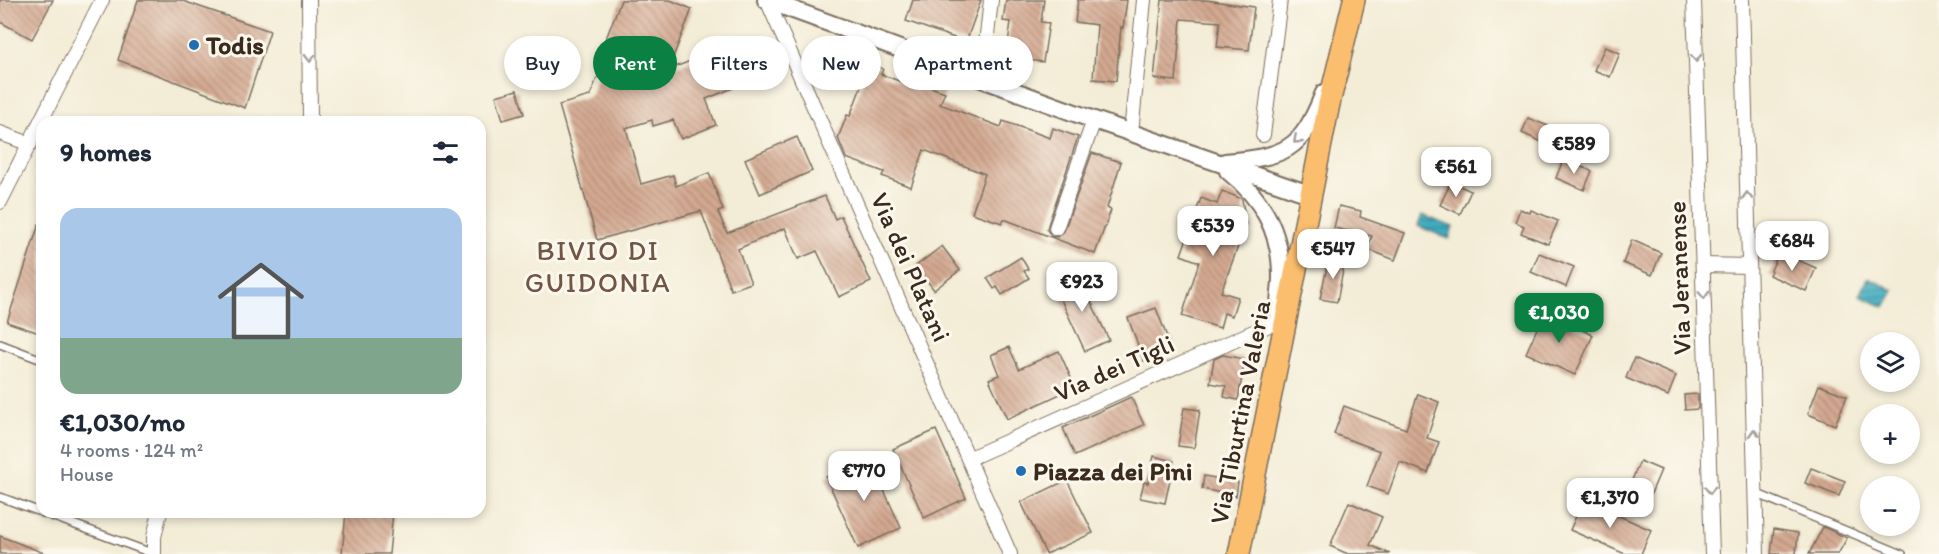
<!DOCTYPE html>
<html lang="en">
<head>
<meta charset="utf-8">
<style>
	:root { --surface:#fff; --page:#f2f2f3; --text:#1f2937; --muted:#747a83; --accent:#0b8043 }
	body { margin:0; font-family:Itim,sans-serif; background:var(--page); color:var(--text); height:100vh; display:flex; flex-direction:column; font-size:22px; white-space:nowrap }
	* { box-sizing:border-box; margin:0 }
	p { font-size:20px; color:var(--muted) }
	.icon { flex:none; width:33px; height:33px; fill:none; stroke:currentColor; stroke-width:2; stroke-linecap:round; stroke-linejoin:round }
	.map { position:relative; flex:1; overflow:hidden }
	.panel { position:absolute; left:36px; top:116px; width:450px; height:402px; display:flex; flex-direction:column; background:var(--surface); border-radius:18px; box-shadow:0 3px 9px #0003 }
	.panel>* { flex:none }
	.hud { position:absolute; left:504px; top:36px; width:570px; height:54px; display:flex; gap:12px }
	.fabs { position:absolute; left:1860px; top:332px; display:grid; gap:12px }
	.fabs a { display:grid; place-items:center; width:60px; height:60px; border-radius:50%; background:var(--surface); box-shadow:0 3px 9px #0003; font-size:30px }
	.price { position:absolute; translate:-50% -51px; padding:0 14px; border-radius:12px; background:#fff; color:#222; font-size:20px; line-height:39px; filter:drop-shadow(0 2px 3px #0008) }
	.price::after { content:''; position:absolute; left:50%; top:36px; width:18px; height:14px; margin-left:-9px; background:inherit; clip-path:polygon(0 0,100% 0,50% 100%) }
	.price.on { background:var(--accent); color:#fff }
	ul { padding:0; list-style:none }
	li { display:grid; align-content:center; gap:12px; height:318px; padding:0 24px }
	li span { display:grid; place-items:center; height:186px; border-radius:18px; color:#555 }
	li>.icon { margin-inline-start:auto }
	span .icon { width:108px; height:108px; fill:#fffc; stroke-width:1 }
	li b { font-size:26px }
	h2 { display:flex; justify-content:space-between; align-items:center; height:72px; padding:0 24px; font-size:26px }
	.tag { padding:0 21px; border-radius:27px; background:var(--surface); box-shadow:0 3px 9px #0003; font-size:21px; line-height:54px }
	.tag.on { background:var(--accent); color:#fff }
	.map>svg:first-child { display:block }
	.water { fill:url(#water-rules); stroke:#3e6b6e; stroke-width:1.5 }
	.building { fill:url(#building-back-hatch) }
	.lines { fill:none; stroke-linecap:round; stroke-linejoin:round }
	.service-casing { stroke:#7b6e5e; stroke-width:10 }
	.minor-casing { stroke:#7b6e5e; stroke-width:16 }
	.tertiary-casing { stroke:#7b6e5e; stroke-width:20 }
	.primary-casing { stroke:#7b6e5e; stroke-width:24 }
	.service { stroke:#fff; stroke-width:7 }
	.minor { stroke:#fff; stroke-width:14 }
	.tertiary { stroke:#fff; stroke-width:16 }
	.primary { stroke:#fbbe6e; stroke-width:21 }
	.oneway { stroke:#a79f9a }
	.poi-dot { fill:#1f6fb2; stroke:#fbf7ec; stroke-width:2 }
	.labels { text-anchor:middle; stroke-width:6; stroke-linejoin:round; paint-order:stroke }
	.poi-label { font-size:26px; font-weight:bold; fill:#3b2a1e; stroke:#fbf7ec; text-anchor:start }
	.street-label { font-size:26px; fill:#3b2a1e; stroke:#fbf7ec }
	.quarter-label { font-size:28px; letter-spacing:1.5px; fill:#715646; stroke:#fbf7ec }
</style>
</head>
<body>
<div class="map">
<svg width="1939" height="554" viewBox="0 0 1939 554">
	<defs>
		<pattern id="water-rules" width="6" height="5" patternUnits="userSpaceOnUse" patternTransform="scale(1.5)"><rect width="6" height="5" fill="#40acbf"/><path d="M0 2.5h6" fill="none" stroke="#378c9b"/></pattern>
		<pattern id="building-back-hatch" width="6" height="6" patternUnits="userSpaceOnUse" patternTransform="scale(1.5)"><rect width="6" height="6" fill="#d4a991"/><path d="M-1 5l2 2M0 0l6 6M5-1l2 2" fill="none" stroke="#ad8a76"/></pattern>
	</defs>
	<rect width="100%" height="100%" fill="#fbf7ec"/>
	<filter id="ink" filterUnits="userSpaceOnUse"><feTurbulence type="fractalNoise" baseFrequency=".0167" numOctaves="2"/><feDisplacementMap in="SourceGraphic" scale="12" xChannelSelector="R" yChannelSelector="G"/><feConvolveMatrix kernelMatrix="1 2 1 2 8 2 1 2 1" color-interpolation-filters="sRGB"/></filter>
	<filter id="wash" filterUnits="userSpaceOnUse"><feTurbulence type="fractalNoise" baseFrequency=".008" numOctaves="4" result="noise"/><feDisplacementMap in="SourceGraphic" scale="24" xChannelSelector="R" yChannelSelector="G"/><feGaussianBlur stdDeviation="1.35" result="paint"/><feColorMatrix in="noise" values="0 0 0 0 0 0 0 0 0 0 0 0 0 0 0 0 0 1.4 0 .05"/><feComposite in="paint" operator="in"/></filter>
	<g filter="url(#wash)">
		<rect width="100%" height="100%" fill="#f3ecd6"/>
		<!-- water -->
		<g class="water">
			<polygon points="1422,215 1453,227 1449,239 1418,226"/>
			<polygon points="1868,278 1894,290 1885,307 1860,296"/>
		</g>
		<g id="blocks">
			<!-- building -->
			<g class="building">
				<polygon points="0,0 53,0 32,39 0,22"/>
				<polygon points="138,0 180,0 270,31 245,108 118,60"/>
				<polygon points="621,0 670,0 692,9 668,70 718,50 733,88 706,99 716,125 681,139 673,120 653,126 652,120 626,128 641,184 673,175 676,186 709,173 723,210 718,212 727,233 825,196 835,219 841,216 871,282 839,297 817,251 798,259 785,228 738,249 751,283 731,290 701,211 597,240 559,105 590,96 606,56 600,54"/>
				<polygon points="913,0 981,0 966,42 906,21"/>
				<polygon points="1006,0 1044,0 1041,22 1049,23 1043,62 1006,57 1011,22 1003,21"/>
				<polygon points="1078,0 1127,0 1123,28 1121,27 1116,81 1093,79 1097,25 1075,22"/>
				<polygon points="1162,0 1206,0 1254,7 1249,50 1217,47 1220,22 1181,19 1176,81 1154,79"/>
				<polygon points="1605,47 1620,53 1610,77 1594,70"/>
				<polygon points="870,63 883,69 881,74 914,87 916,82 945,92 940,104 1001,127 1003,121 1050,138 1053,128 1078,137 1048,225 1047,230 1052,236 1058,237 1064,231 1092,153 1121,162 1107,208 1111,210 1095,254 1004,219 1002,223 972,213 985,174 924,150 911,187 882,176 884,172 846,158 838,138 847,115 850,116"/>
				<polygon points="517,90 524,114 503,120 496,96"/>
				<polygon points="1528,118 1548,126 1542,142 1522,133"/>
				<polygon points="797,137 812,171 760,194 745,159"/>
				<polygon points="1563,160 1592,171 1584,190 1556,178"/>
				<polygon points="1451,182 1471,191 1460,214 1440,205"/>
				<polygon points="1222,191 1242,199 1246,225 1221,292 1238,297 1232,316 1224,313 1220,328 1182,316 1199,262 1181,255 1201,198 1217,204"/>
				<polygon points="1339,206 1361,211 1360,217 1405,233 1395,260 1367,249 1372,236 1334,228"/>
				<polygon points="1520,209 1530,213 1531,210 1558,221 1548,244 1521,233 1524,226 1515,222"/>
				<polygon points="39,224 42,225 42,334 7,322"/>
				<polygon points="1632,240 1661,253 1652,275 1623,263"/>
				<polygon points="942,246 960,270 934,290 916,266"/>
				<polygon points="1779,252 1816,268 1806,291 1769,275"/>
				<polygon points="1539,253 1574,267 1566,287 1531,272"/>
				<polygon points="1021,257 1028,269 1024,271 1029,278 1002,295 997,287 994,289 987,278"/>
				<polygon points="1329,257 1345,260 1337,302 1320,299"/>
				<polygon points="1079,276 1109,340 1085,351 1055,287"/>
				<polygon points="1156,308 1172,350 1144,361 1128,318"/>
				<polygon points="1544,313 1593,335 1575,375 1526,353"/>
				<polygon points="1009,347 1019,369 1059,351 1075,387 1007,419 989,379 999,375 991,355"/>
				<polygon points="1223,355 1245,359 1238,400 1224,397 1226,386 1210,383 1214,359"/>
				<polygon points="1634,358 1676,376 1668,396 1626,378"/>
				<polygon points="1819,385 1847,396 1835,425 1808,414"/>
				<polygon points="1418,394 1439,402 1427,438 1439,442 1428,473 1400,462 1388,494 1367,486 1380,451 1334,434 1344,406 1406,429"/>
				<polygon points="1698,394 1698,409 1685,410 1684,395"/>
				<polygon points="1131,397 1144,425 1075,456 1063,428"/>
				<polygon points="1184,408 1200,410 1194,448 1178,446"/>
				<polygon points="936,430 966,498 924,518 893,449"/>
				<polygon points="1154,456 1174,461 1165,503 1140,498 1144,482 1148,483"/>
				<polygon points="869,457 901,528 858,548 826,477"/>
				<polygon points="1640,461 1661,470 1650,496 1629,487"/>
				<polygon points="1811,468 1845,481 1839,496 1805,483"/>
				<polygon points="1204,476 1238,482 1236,496 1202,489"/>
				<polygon points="1067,480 1093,533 1046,554 1021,502"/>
				<polygon points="1583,500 1651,530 1641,554 1625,554 1570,530"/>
				<polygon points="1349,502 1382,517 1370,545 1390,554 1348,554 1330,546"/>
				<polygon points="346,512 393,512 389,554 342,554"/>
				<polygon points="1823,527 1847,538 1838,554 1809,554"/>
				<polygon points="1774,529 1798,533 1796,554 1771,554"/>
				<polygon points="0,536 44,553 44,554 0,554"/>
			</g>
		</g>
	</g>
	<g filter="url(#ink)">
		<use href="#blocks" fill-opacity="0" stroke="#7b6e5e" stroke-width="1.5"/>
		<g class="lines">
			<!-- service casing -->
			<g class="service-casing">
				<g id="service">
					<polyline points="0,344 42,360"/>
					<polyline points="1755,493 1902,554"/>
					<polyline points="0,497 154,554"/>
				</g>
			</g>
			<!-- minor casing -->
			<g class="minor-casing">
				<g id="minor">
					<polyline points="309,0 310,122"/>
					<polyline points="767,0 1010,554"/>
					<polyline points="1694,0 1712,554"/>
					<polyline points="1742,0 1757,554"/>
					<polyline points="982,78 991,0"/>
					<polyline points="0,133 30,144"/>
					<polyline points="1131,133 1144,0"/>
					<polyline points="1263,135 1280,0"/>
					<polyline points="0,202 102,0"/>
					<polyline points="1056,228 1094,120"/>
					<polyline points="1703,265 1749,266"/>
					<polyline points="970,458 1278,321"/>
					<polyline points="154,554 154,537 160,512"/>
				</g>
			</g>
			<!-- tertiary casing -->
			<g class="tertiary-casing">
				<g id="tertiary">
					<polyline points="766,0 1094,120 1312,195"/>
					<path d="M1225 162C1285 156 1301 152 1324 93"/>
					<path d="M1228 171C1262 198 1281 231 1281 276 1281 290 1278 304 1278 318"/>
				</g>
			</g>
			<!-- primary casing -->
			<g class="primary-casing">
				<polyline id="primary" points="1239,554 1329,104 1354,0"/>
			</g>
			<!-- service -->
			<use href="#service" class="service"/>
			<!-- minor -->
			<use href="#minor" class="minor"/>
			<!-- tertiary -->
			<use href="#tertiary" class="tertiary"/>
			<!-- primary -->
			<use href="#primary" class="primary"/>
		</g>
		<!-- one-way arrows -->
		<defs><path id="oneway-chevron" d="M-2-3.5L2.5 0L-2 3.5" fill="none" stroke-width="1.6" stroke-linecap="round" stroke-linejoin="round" transform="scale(1.5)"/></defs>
		<g class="oneway">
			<use href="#oneway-chevron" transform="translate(310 58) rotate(89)"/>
			<use href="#oneway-chevron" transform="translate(1696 58) rotate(88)"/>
			<use href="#oneway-chevron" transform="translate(1297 140) rotate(138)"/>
			<use href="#oneway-chevron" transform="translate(1747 196) rotate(-92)"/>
			<use href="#oneway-chevron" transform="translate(1704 295) rotate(88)"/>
			<use href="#oneway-chevron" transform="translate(1754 433) rotate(-92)"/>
			<use href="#oneway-chevron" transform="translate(1710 490) rotate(88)"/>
		</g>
	</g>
	<!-- markers -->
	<g class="poi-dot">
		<circle cx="194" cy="45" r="6"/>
		<circle cx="1021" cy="471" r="6"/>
	</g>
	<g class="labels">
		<!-- poi labels -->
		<g class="poi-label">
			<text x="206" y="54">Todis</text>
			<text x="1033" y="480">Piazza dei Pini</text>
		</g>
		<!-- street labels -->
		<g class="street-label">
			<text transform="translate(911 267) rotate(66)" y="9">Via dei Platani</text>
			<text transform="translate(1679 278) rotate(-92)" y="9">Via Jeranense</text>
			<text transform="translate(1114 368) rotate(-24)" y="9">Via dei Tigli</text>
			<text transform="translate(1240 412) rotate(-79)" y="9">Via Tiburtina Valeria</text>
		</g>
		<!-- quarter labels -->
		<g class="quarter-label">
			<text x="598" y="260">BIVIO DI<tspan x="598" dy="32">GUIDONIA</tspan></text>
		</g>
	</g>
</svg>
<div class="fabs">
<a><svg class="icon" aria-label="layers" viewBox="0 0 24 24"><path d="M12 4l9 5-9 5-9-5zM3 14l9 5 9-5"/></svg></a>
<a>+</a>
<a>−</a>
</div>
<b class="price" style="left:1574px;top:175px">€589</b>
<b class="price" style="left:1456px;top:198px">€561</b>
<b class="price" style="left:1213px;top:257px">€539</b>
<b class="price" style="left:1792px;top:272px">€684</b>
<b class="price" style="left:1333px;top:280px">€547</b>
<b class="price" style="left:1082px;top:313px">€923</b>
<b class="price on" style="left:1559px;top:344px">€1,030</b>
<b class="price" style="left:864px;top:502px">€770</b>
<b class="price" style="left:1610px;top:529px">€1,370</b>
<div class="hud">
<a class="tag">Buy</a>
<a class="tag on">Rent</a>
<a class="tag">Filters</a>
<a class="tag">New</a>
<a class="tag">Apartment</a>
</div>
<section class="panel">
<h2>9 homes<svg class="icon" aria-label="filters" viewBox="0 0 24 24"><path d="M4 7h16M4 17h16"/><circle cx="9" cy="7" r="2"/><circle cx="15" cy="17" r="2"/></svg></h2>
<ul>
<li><span style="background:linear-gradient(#a9c7e8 70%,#7fa58c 0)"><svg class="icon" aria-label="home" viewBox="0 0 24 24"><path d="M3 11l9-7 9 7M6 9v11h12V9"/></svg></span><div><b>€1,030/mo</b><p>4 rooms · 124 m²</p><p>House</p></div></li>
</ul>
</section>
</div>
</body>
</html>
